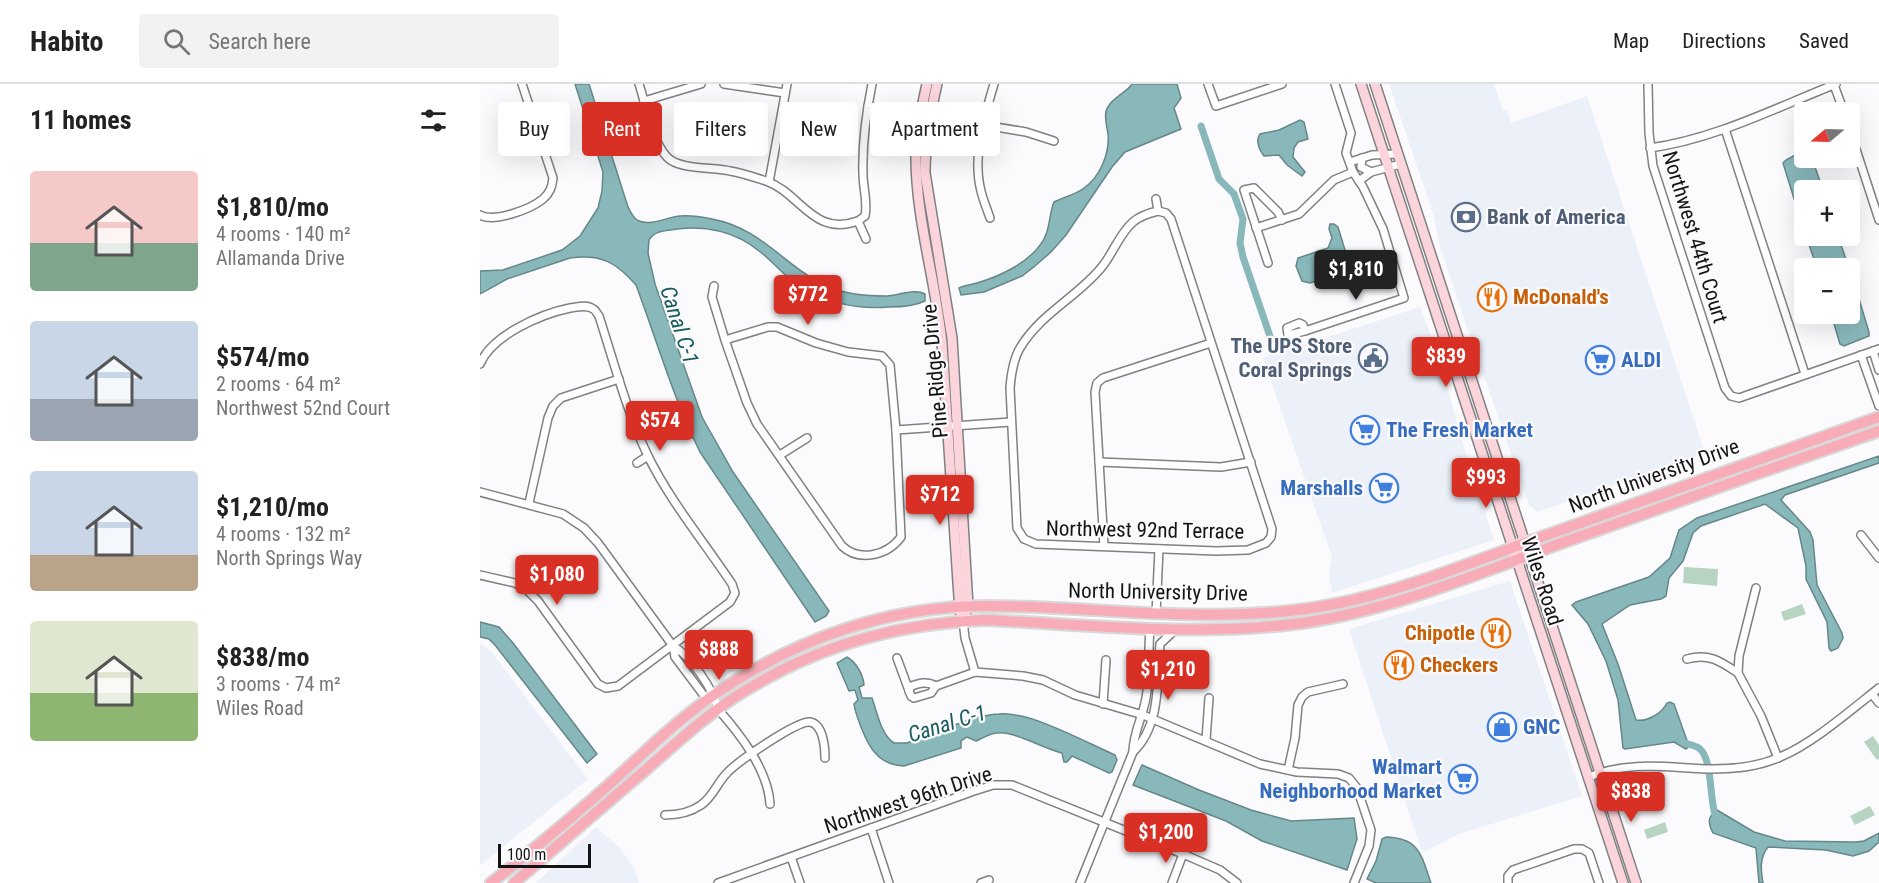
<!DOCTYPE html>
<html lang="en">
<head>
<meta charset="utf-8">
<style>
	:root { --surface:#fff; --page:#f2f2f2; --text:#222; --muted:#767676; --line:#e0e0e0; --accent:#d93025 }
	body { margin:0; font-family:"Roboto Condensed",sans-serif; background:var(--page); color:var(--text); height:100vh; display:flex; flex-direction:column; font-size:22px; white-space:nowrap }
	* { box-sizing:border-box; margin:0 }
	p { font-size:20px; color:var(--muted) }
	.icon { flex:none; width:33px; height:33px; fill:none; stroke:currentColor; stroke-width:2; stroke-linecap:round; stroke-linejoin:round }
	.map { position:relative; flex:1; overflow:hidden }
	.side { display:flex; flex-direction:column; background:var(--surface); width:480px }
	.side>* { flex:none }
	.top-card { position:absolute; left:18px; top:18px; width:570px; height:54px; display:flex; gap:12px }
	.needle { width:39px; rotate:251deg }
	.buttons { position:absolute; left:1314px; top:18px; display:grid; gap:12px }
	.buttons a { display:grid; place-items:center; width:66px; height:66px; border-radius:6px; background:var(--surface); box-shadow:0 6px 24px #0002; font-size:30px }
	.scale { position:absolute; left:18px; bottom:15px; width:93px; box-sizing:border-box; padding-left:6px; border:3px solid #141414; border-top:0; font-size:16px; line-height:21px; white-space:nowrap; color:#141414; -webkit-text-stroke:4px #fbfbfd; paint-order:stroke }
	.price { position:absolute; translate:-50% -51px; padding:0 14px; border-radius:6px; background:var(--accent); color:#fff; font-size:20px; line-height:39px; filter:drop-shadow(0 2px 3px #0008) }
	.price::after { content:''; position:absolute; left:50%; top:36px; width:18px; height:14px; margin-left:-9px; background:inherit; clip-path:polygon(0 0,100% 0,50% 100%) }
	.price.selected { background:#222; color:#fff }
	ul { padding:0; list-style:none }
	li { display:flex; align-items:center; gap:18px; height:150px; padding:0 30px }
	li span { display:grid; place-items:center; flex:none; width:168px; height:120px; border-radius:6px; color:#555 }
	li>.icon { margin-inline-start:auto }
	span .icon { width:72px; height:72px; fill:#fffc; stroke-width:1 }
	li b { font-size:26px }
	h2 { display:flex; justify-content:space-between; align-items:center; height:72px; padding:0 30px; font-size:26px }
	.chip { padding:0 21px; border-radius:6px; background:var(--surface); box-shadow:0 6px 24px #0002; font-size:21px; line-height:54px }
	.chip.selected { background:var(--accent); color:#fff }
	header { display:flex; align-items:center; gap:36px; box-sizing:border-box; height:84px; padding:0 30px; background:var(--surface); border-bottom:2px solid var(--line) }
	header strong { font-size:28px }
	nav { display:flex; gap:33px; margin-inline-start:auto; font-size:21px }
	.search { width:420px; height:54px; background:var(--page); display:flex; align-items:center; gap:15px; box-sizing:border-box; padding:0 21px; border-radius:6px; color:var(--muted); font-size:22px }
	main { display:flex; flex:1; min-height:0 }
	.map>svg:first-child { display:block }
	.built { fill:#ecf0f8 }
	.green { fill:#b7d4c2 }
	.water { fill:#89b8bb; stroke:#668789; stroke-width:1.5 }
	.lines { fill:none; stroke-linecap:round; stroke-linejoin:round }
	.canal { stroke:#89b8bb; stroke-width:7 }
	.street-casing { stroke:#808182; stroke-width:10 }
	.secondary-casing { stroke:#808182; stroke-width:12 }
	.primary-casing { stroke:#d9d9d9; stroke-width:14 }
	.street { stroke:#fff; stroke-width:7 }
	.secondary { stroke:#fcd5dc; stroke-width:9 }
	.primary { stroke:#f8acb8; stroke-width:10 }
	.labels { text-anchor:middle; stroke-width:4.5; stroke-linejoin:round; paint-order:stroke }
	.service-label { font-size:21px; font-weight:bold; fill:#4e5e75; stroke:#fbfbfd; text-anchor:start }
	.street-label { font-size:21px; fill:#141414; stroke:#fbfbfd }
	.food-label { font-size:21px; font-weight:bold; fill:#c56008; stroke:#fbfbfd; text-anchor:start }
	.shop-label { font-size:21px; font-weight:bold; fill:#366cbe; stroke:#fbfbfd; text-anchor:start }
	.water-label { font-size:22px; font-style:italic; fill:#195b5e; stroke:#fbfbfd }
</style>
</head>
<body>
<header>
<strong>Habito</strong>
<div class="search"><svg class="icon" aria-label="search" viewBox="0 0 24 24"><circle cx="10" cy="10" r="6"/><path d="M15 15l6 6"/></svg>Search here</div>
<nav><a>Map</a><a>Directions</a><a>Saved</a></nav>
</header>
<main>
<section class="side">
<h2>11 homes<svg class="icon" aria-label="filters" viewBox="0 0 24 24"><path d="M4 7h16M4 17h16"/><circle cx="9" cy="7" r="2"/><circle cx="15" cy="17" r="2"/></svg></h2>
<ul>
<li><span style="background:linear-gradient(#f6c9c9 60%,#7fa58c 0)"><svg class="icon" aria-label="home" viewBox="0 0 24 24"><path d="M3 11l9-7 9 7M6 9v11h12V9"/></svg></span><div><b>$1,810/mo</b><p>4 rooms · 140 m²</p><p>Allamanda Drive</p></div></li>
<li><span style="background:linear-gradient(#c9d6e8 65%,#9aa5b1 0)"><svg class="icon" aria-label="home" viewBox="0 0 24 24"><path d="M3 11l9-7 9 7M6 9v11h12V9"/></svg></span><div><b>$574/mo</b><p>2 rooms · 64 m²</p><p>Northwest 52nd Court</p></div></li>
<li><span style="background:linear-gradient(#c9d6e8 70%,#b9a48a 0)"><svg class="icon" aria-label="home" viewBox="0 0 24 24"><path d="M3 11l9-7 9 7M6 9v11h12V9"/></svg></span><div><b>$1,210/mo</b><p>4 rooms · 132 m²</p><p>North Springs Way</p></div></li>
<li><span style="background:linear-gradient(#dfe7d0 60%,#8fb573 0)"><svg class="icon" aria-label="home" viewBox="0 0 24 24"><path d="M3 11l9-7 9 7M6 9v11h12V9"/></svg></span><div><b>$838/mo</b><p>3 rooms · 74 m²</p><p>Wiles Road</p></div></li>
</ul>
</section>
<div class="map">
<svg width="1399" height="799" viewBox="0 0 1399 799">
	<rect width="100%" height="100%" fill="#fbfbfd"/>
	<!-- built -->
	<g class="built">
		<polygon points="909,0 1014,0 1023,27 1027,26 1031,39 1107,12 1225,369 1058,428 1049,421 986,241 960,162 953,129"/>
		<polygon points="940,223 960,275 986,371 1014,456 852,509 849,489 852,473 783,274"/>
		<polygon points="1030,497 1102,712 979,750 942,769 869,545"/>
		<polygon points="0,559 10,566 108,695 0,781"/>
		<polygon points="116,743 140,764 155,786 159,799 56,799"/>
	</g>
	<!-- green -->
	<g class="green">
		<polygon points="1204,483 1238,485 1237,502 1203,499"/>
		<polygon points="1322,520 1326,530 1304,537 1301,528"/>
		<polygon points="1393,652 1399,661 1399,675 1397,676 1384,658"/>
		<polygon points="1390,722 1395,731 1375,741 1370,732"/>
		<polygon points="1185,738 1188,748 1167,755 1164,746"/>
	</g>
	<!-- water -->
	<g class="water">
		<path d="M95 0H109L148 123C151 128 153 135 159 137 172 142 187 133 200 132 211 131 222 133 232 135 286 145 307 188 355 205 371 211 388 212 405 212 417 212 435 204 445 210V217C435 222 420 223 409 223 374 226 337 217 310 195 299 186 290 175 279 167 256 148 226 141 197 145 186 147 175 146 169 156L168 169 175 200 222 333 253 388 349 527 346 532 335 538 220 368C193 314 177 257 156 201 136 178 121 170 90 174L27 195 0 210V187L23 186 82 166 100 152 118 124 122 107 123 88Z"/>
		<path d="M652 0H697L701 14 694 24 701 45 645 68 632 83 586 151 571 168 555 182 542 192 504 208 481 211 479 204C485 201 491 201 497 199 521 192 551 178 564 155 570 145 569 130 574 118 584 113 595 111 604 104 620 93 630 69 628 50 627 42 623 30 628 23 633 13 646 9 652 0Z"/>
		<path d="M820 36 824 38 828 55 818 58 814 64 813 73 825 88 822 92 807 81 799 71 784 72C779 65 775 57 780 50L799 46Z"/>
		<polygon points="1324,66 1324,74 1332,74 1343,106 1324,106 1324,147 1303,79 1306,76"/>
		<polygon points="850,140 854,140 858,143 868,176 868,188 830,199 822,197 816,182 818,174 848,164 852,154 849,145"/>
		<polygon points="1326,152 1358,152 1369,184 1337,184"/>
		<polygon points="1370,185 1389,248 1389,252 1364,262 1360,260 1351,230 1370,230"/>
		<path d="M1399 372V379L1305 411 1301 416 1330 448 1333 456 1337 501 1362 549 1363 554 1358 564 1351 567 1349 564 1347 538 1326 495V482L1318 444 1285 420 1221 442 1213 449 1203 477 1189 494 1186 512 1181 515 1150 521 1122 540 1138 580 1156 636C1168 638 1182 629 1187 619L1190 618 1194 620 1209 662 1206 665 1194 658 1145 665 1143 664 1138 616 1126 577 1108 540 1092 521 1096 518 1169 493 1190 474 1199 446 1217 434Z"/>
		<polygon points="0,538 19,543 33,559 117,670 107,679 15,561 9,555 0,553"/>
		<path d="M367 573C376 578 383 590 384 601L379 603 382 614H392C397 628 401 651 414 659H427C453 650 493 631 519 630 550 627 605 658 635 671L637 676 632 688 629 689 592 672 587 678H584L582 669C565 665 534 647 518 649 510 649 503 654 496 657L487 653 481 657V664L424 682C399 681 389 664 381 643 378 635 375 628 374 620L378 616 375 606 369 607 357 579Z"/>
		<polygon points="662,681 719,706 771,726 811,737 874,734 877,755 867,786 782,757 746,737 653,701"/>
		<path d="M1237 726 1274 748 1305 757 1376 758 1384 757 1399 749V758L1389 767 1373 772 1346 766 1288 763C1279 774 1281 787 1283 799H1279L1276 764 1233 749C1228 739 1227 733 1237 726Z"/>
		<path d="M906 753C940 754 941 771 951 799H896L887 795 896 777 902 755Z"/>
	</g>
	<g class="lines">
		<!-- canal -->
		<g class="canal">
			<polyline points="721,42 739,95 754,110 763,135 760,159 763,173 794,264"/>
			<path d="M1202 658C1208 661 1216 661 1220 665 1233 677 1229 716 1236 734"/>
		</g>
		<!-- street casing -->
		<g class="street-casing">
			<g id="street">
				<path d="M159 0C166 21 172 57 187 73 199 86 233 83 250 87 262 89 274 93 286 97 321 109 332 153 378 137"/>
				<polyline points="244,0 305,9"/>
				<polyline points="728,0 736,22 802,0"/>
				<polyline points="1168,0 1169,49 1173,82 1245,304 1251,312 1259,314 1399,265"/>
				<polyline points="1354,1 1364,28"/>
				<polyline points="164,17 221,0"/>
				<polyline points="388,22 546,48 574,57"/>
				<polyline points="1245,45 1325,290"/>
				<polyline points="1370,47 1399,136"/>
				<path d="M1170 64C1235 55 1295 24 1356 0"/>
				<polyline points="882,74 881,83 891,88"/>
				<polyline points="870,78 892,71 917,70"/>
				<polyline points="879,97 891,88 921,80"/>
				<polyline points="289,98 307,0"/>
				<polyline points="676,115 678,127"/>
				<path d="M678 127 686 129 691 135 792 445 791 453 786 459 768 466 736 467 556 460 544 455 537 444 530 304C531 291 533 276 540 264 560 230 596 214 621 184 633 170 639 150 653 138 660 132 669 129 678 127Z"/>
				<path d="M0 131C14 139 51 125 63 115 70 109 72 103 73 94L42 0"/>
				<path d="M510 134C507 125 503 116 501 107 492 72 504 34 514 0"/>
				<polyline points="776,144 819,130 854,96 873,88"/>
				<path d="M386 155 378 137 385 132C388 118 383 104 383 90 382 59 386 30 392 0"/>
				<polyline points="788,179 764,106 774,104 798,128 802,136"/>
				<path d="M234 202 232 213 245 256 267 319 277 340 362 462C379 478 407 472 421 453L416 346 410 281 402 272 368 268 336 259 297 243H288L245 256"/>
				<polyline points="825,247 823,241 819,239 807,244 808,251 825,247 924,214 903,145 883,103 873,88 866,69 871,49 855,0"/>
				<polyline points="1393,267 1399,286"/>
				<polyline points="1381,271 1399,322"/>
				<path d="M0 280C12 251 61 230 90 224 98 223 107 220 113 225 116 226 117 230 119 232 134 279 147 328 168 372 190 417 224 458 252 500L255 509 250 518 138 602 126 604 118 600 58 517 45 504 35 499 0 491"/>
				<polyline points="416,346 531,338"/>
				<polyline points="300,371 327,354"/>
				<polyline points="619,378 741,383 771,378"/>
				<polyline points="157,379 168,372"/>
				<path d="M0 408 83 430 104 444 118 459 193 562C211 572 232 604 238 624"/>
				<polyline points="49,419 68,334 73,322 81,314 139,295"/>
				<polyline points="1381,451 1399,474"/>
				<polyline points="624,462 615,308 617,299 623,294 731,259"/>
				<polyline points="1276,504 1259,572 1258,589 1281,632 1298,674"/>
				<polyline points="676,530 679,465"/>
				<polyline points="483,536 485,554 495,588"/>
				<polyline points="193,562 195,573 228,617"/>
				<polyline points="417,574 431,612 434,614 451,609 456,602 495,588 543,592 563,596 595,611 663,631 780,680 817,688 858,690 869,694 877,704 891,746 889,762 874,799"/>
				<path d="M1207 575C1229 569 1240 577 1258 589"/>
				<path d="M429 607 431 602C440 599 447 597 456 602"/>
				<polyline points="1392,610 1399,619"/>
				<polyline points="623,620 626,576"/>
				<path d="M237 624C259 649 288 685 290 720"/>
				<polyline points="726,656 729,614"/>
				<path d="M653 668C681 642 677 596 680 560L695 546"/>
				<polyline points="808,686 815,654 818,621 822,613 828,608 863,600"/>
				<path d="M1109 693C1149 676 1190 684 1232 685 1254 685 1280 682 1300 673 1332 660 1371 626 1399 604"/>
				<path d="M185 731C197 731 211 728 221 721 233 713 237 699 247 689 257 678 316 637 330 638 343 640 345 663 345 674"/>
				<polyline points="391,744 409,799"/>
				<polyline points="311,773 320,799"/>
				<polyline points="238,799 494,707 513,701 532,701 703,770 740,786 757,799"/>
				<polyline points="501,799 509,796"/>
				<path d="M600 799 653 668C653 649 663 632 666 614 670 591 668 567 670 544"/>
				<polyline points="692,799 703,770"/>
				<polyline points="1028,799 1028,792 1033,786 1094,765 1102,765 1109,769 1119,799"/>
			</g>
		</g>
		<!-- secondary casing -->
		<g class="secondary-casing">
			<g id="secondary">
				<path d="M447 0C442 22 437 45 436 68 435 133 456 196 462 260L480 528"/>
				<path d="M457 0C450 30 445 58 445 89L472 254 488 522 483 536"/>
				<polyline points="881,0 1143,799"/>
				<polyline points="895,0 1156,799"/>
			</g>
		</g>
		<!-- primary casing -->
		<g class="primary-casing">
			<g id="primary">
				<path d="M11 799C53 766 94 732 133 697 165 668 196 637 231 613 312 556 407 522 507 522 623 522 739 543 855 520 926 506 995 477 1064 452 1175 413 1287 373 1399 333"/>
				<path d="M34 799C79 760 124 722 169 683 202 654 234 624 273 602 345 559 423 539 507 536 611 541 718 553 822 539 911 526 995 491 1079 460 1186 422 1292 384 1399 347"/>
			</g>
		</g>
		<!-- street -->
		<use href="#street" class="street"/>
		<!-- secondary -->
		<use href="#secondary" class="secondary"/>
		<!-- primary -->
		<use href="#primary" class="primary"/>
	</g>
	<!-- icons -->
	<defs>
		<g id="bank-ring" transform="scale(1.5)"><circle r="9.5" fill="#fbfbfd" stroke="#5c6f8a" stroke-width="1.5"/><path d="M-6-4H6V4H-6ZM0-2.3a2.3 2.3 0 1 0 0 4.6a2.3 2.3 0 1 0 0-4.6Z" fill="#5c6f8a"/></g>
		<g id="restaurant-ring" transform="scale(1.5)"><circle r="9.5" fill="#fbfbfd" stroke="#e8710a" stroke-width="1.5"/><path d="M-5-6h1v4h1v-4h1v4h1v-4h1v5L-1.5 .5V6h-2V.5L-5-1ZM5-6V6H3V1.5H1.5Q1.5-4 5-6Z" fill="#e8710a"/></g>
		<g id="civic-ring" transform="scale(1.5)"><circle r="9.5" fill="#fbfbfd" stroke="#5c6f8a" stroke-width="1.5"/><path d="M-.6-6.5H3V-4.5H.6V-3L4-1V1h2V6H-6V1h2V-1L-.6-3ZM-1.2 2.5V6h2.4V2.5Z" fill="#5c6f8a"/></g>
		<g id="supermarket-ring" transform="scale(1.5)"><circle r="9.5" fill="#fbfbfd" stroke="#3f7fe0" stroke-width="1.5"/><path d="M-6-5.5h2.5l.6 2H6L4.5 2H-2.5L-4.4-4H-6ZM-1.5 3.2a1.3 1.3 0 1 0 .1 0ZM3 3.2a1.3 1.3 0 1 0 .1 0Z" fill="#3f7fe0"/></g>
		<g id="shop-ring" transform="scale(1.5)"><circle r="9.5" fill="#fbfbfd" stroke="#3f7fe0" stroke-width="1.5"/><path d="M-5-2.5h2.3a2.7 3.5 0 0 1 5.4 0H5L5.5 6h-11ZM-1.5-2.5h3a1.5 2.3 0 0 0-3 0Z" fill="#3f7fe0"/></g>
	</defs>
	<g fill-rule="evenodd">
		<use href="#bank-ring" x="986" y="133"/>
		<use href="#restaurant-ring" x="1012" y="213"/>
		<use href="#civic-ring" x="893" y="274"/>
		<use href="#supermarket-ring" x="1120" y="276"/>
		<use href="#supermarket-ring" x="885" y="346"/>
		<use href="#supermarket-ring" x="904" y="404"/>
		<use href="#restaurant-ring" x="1016" y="549"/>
		<use href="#restaurant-ring" x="919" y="581"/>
		<use href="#shop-ring" x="1022" y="643"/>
		<use href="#supermarket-ring" x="983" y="695"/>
	</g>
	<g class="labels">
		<!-- service labels -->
		<g class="service-label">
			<text x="1007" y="140">Bank of America</text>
			<text x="872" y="269" text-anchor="end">The UPS Store<tspan x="872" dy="24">Coral Springs</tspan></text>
		</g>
		<!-- street labels -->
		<g class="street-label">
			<text transform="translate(1215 153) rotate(73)" y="7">Northwest 44th Court</text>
			<text transform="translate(455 287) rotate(-95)" y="7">Pine Ridge Drive</text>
			<text transform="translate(1174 392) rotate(-20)" y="7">North University Drive</text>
			<text transform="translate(665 446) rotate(1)" y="7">Northwest 92nd Terrace</text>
			<text transform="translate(1062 497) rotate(72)" y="7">Wiles Road</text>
			<text transform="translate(678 508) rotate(1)" y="7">North University Drive</text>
			<text transform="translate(428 716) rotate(-18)" y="7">Northwest 96th Drive</text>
		</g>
		<!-- food labels -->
		<g class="food-label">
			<text x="1033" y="220">McDonald's</text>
			<text x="995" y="556" text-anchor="end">Chipotle</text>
			<text x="940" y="588">Checkers</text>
		</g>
		<!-- shop labels -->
		<g class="shop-label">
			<text x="1141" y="283">ALDI</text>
			<text x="906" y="353">The Fresh Market</text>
			<text x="883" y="411" text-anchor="end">Marshalls</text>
			<text x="1043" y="650">GNC</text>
			<text x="962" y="690" text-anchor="end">Walmart<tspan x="962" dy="24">Neighborhood Market</tspan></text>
		</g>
		<!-- water labels -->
		<g class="water-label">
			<text transform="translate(200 241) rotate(72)" y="8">Canal C-1</text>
			<text transform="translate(467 639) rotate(-17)" y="8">Canal C-1</text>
		</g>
	</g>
</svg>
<div class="buttons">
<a><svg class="needle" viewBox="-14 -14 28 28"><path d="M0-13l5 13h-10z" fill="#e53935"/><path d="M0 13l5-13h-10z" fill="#767676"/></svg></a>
<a>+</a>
<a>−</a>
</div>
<div class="scale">100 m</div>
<b class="price selected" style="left:876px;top:217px">$1,810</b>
<b class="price" style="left:328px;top:242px">$772</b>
<b class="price" style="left:966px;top:304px">$839</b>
<b class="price" style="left:180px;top:368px">$574</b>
<b class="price" style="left:1006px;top:425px">$993</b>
<b class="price" style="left:460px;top:442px">$712</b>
<b class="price" style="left:77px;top:522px">$1,080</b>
<b class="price" style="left:239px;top:597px">$888</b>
<b class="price" style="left:688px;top:617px">$1,210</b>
<b class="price" style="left:1151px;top:739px">$838</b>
<b class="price" style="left:686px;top:780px">$1,200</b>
<div class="top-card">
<a class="chip">Buy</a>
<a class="chip selected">Rent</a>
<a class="chip">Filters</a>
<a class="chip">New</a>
<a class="chip">Apartment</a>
</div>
</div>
</main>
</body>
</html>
